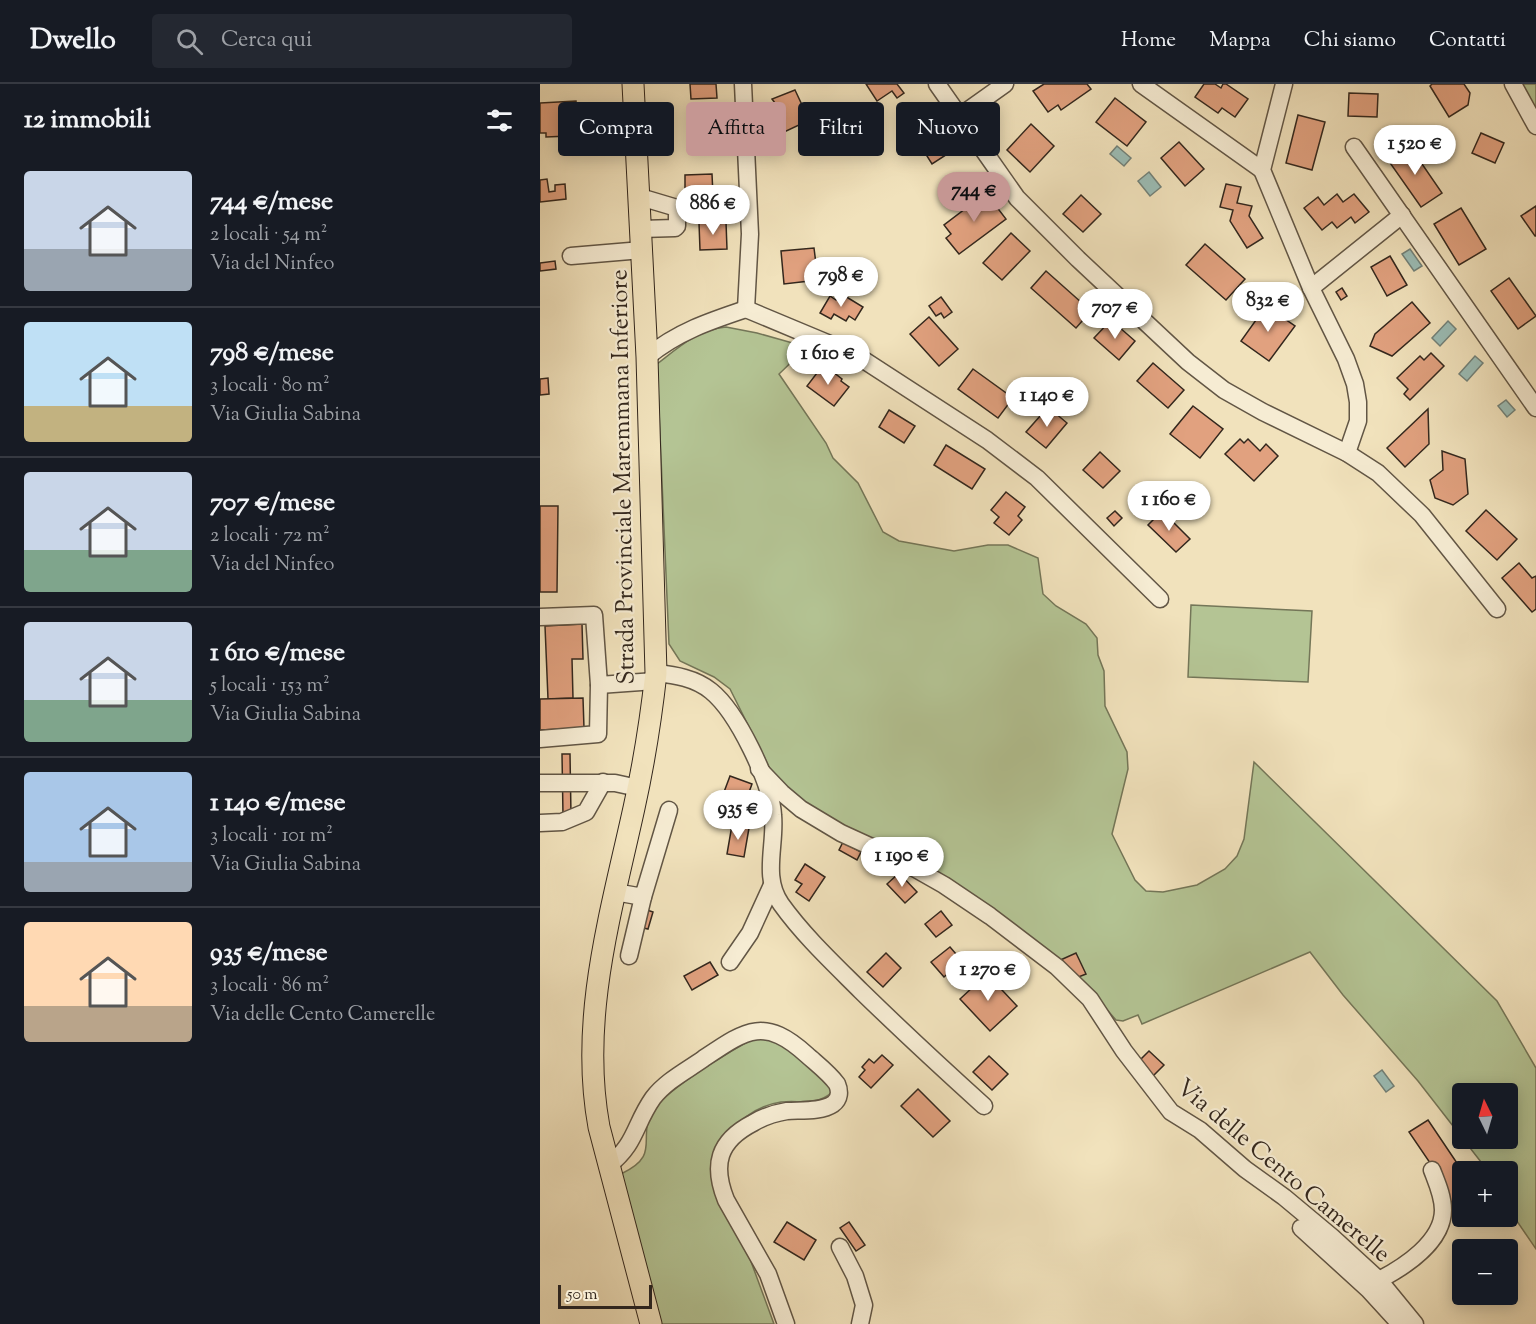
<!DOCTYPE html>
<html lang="it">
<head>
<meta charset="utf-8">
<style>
	:root { --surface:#171b24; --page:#242831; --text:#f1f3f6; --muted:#9ea1a6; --line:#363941; --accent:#c59692 }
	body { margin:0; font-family:"Sorts Mill Goudy",serif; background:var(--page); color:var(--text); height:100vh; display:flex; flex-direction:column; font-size:22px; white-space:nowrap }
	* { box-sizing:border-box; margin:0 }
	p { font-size:20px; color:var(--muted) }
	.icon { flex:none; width:33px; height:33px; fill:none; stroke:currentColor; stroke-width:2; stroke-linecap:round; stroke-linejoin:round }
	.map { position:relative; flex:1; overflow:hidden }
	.details { display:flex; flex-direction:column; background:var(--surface); width:540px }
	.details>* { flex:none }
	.guide { position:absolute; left:18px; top:18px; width:570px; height:54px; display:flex; gap:12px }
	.needle { width:39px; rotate:355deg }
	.buttons { position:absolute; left:912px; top:999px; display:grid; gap:12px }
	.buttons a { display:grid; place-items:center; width:66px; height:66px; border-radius:6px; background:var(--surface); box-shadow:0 3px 15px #0003; font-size:30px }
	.scale { position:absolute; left:18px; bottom:15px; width:94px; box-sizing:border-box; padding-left:6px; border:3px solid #33271d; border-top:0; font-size:16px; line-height:21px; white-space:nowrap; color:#33271d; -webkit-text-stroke:4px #f6ecd3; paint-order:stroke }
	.price { position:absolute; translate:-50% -51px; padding:0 14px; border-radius:21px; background:#fff; color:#222; font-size:20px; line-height:39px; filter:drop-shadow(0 2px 3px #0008) }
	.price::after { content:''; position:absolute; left:50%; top:36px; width:18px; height:14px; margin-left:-9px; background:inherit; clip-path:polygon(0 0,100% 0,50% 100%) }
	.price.active { background:var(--accent); color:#111 }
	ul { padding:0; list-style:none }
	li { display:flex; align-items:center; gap:18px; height:150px; padding:0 24px }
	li+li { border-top:2px solid var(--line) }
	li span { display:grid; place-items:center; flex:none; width:168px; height:120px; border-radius:6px; color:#555 }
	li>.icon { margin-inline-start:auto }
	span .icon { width:72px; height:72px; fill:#fffc; stroke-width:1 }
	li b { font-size:26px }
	h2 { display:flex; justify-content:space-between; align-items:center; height:72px; padding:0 24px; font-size:26px }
	.chip { padding:0 21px; border-radius:6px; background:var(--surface); box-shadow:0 3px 15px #0003; font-size:21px; line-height:54px }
	.chip.active { background:var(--accent); color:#111 }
	header { display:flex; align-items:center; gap:36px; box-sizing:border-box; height:84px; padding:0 30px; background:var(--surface); border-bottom:2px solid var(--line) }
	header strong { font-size:28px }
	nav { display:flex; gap:33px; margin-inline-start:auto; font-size:21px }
	.search { width:420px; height:54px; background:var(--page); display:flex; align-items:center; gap:15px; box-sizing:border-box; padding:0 21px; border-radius:6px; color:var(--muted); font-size:22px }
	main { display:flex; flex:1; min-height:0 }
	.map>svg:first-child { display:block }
	.green { fill:#b4c494; stroke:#747658; stroke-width:1.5; fill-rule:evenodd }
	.water { fill:#9bbdb6; stroke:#718179; stroke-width:1.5 }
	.building { fill:#e1a17f; stroke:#33271d; stroke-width:1.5 }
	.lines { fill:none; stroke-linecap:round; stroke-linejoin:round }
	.minor-casing { stroke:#625645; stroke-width:19 }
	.major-casing { stroke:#33271d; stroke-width:23 }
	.minor { stroke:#f6ecd3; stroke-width:16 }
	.major { stroke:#f1e2bc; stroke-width:21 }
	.labels { text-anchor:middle; stroke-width:4.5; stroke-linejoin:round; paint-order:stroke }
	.street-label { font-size:24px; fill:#33271d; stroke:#f6ecd3 }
</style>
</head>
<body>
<header>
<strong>Dwello</strong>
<div class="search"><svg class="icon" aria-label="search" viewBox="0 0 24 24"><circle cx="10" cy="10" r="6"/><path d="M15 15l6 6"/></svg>Cerca qui</div>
<nav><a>Home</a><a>Mappa</a><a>Chi siamo</a><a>Contatti</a></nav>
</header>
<main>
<section class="details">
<h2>12 immobili<svg class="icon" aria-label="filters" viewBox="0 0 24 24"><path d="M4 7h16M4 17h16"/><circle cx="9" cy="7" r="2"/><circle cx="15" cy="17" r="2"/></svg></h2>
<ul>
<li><span style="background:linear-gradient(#c9d6e8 65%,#9aa5b1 0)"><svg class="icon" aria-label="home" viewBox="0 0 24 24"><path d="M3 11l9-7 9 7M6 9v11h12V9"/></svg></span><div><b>744 €/mese</b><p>2 locali · 54 m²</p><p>Via del Ninfeo</p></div></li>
<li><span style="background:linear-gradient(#bfe0f5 70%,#c2b280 0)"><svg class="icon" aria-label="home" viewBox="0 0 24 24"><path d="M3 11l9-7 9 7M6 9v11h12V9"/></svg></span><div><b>798 €/mese</b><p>3 locali · 80 m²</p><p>Via Giulia Sabina</p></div></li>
<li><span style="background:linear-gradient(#c9d6e8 65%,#7fa58c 0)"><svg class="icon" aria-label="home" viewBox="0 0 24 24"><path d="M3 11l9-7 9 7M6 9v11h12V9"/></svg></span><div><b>707 €/mese</b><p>2 locali · 72 m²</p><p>Via del Ninfeo</p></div></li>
<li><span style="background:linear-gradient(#c9d6e8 65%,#7fa58c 0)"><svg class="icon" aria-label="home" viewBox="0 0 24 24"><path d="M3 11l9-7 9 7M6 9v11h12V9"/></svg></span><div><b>1 610 €/mese</b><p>5 locali · 153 m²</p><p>Via Giulia Sabina</p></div></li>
<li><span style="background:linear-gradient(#a9c7e8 75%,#9aa5b1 0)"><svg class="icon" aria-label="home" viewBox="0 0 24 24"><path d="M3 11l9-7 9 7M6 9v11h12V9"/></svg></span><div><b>1 140 €/mese</b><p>3 locali · 101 m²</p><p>Via Giulia Sabina</p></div></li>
<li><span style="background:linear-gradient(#ffd9b3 70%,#b9a48a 0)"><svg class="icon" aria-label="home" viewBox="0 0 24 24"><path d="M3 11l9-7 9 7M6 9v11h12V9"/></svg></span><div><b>935 €/mese</b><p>3 locali · 86 m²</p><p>Via delle Cento Camerelle</p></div></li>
</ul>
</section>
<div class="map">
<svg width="996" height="1240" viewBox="0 0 996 1240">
	<rect width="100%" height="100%" fill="#f1e2bc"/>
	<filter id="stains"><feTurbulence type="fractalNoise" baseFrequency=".00333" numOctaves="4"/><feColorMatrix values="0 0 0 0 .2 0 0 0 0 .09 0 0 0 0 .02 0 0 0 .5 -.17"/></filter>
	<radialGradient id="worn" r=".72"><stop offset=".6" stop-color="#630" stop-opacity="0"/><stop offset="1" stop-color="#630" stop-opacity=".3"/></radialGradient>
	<!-- green -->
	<g class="green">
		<polygon points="982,0 996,0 996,25"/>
		<path d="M186 243 217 249 267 263 239 290 286 359 293 374 318 399 343 448 359 457 414 467 448 461H468L498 474 503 510 516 522 546 540 557 554 558 571 564 587 565 622 587 668 588 685 572 750 595 796 606 807 623 808 657 801 685 785 697 772 704 755 714 678 957 917 996 984V1165L968 1124V1088L948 1087 878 997 803 911 770 868 602 940 598 931 583 937 576 936 542 897 267 724 230 685 190 605 174 593 140 577 129 560 117 280C139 263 157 246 186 243ZM922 1010H968V1054H922Z"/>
		<polygon points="651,521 772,527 768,598 648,593"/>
		<path d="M215 954H233L249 961 290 1001 291 1009C276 1022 259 1016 241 1018 214 1022 196 1039 178 1059L206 1164 234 1240H120L81 1090C124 1070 94 1053 115 1024 130 1004 191 966 215 954Z"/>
	</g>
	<!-- water -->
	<g class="water">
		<polygon points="577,62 591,74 584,82 570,70"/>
		<polygon points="609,88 621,103 610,112 598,97"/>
		<polygon points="870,165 882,182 874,187 862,170"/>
		<polygon points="908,237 916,245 900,262 892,254"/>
		<polygon points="935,272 943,279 927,297 919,290"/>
		<polygon points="966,316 975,326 967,333 958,322"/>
		<polygon points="842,986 854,1002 846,1008 834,992"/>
	</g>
	<!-- building -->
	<g class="building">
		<polygon points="150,0 176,0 177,14 151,15"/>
		<polygon points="326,0 357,0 364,9 357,14 352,7 337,17"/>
		<polygon points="504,0 547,0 551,5 521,26 518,21 508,28 493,7"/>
		<polygon points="664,0 675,0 681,4 683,0 686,0 708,15 695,33 682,24 678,29 655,13"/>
		<polygon points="892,0 924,0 930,9 928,21 909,33 890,2"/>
		<polygon points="255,6 263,23 268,21 274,34 242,49 229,22 235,19 232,15"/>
		<polygon points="809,9 838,10 837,33 808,32"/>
		<polygon points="575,14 606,38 587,62 556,38"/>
		<polygon points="36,17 38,45 29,45 29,52 6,53 6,49 0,49 0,19"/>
		<polygon points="383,21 412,67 392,80 363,34"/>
		<polygon points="758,31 785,38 772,86 746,79"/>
		<polygon points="154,39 178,39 179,67 154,67 149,55"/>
		<polygon points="491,40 514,62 490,88 467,66"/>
		<polygon points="941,49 964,59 955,79 932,69"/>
		<polygon points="639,58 664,85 645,102 621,74"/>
		<polygon points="869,61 902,109 881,123 848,76"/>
		<polygon points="172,90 173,111 145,111 145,91"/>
		<polygon points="7,95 9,108 15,107 15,101 25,100 26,115 0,118 0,96"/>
		<polygon points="686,100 701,103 697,119 712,122 709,132 723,154 707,164 690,137 693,126 680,123"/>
		<polygon points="446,109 466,135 419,170 406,154 411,150 404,141"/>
		<polygon points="797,110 803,118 814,110 829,128 815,139 811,133 797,144 792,138 782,146 764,124 778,113 784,121"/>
		<polygon points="541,111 561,130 543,148 523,130"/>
		<polygon points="996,122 996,152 995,152 981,132"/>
		<polygon points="921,124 946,165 919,181 894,140"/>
		<polygon points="186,138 187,165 160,166 159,139"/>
		<polygon points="471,149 490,167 462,196 443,179"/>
		<polygon points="665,160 705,195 686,216 646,181"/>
		<polygon points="274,164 278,196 244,200 241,167"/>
		<polygon points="850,172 867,201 847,212 831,183"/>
		<polygon points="15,177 16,185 0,187 0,179"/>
		<polygon points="506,187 551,227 536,244 491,204"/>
		<polygon points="969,194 996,232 978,245 951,207"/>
		<polygon points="802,204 807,212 801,216 796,208"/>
		<polygon points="300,209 323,223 315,236 309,232 306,237 294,230 291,235 280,229 290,212 296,216"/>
		<polygon points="401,213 412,228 404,234 401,229 396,232 389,222"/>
		<polygon points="872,218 890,239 852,272 830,262 835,250"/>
		<polygon points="726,222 755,242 729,277 701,257"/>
		<polygon points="389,233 418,265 399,282 370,250"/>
		<polygon points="571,236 595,257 579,276 554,254"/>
		<polygon points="891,269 904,282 870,316 864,310 868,305 857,294 880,272 884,276"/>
		<polygon points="613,279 644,306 628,324 597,297"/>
		<polygon points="288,284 302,295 301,297 309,303 294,322 267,302 280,285 285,289"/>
		<polygon points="433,285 473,314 458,334 418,305"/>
		<polygon points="8,294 9,310 0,311 0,295"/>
		<polygon points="653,322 683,345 660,374 630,350"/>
		<polygon points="508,323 527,339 506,364 486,348"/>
		<polygon points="888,325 889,360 865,383 847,364"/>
		<polygon points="349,326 375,342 364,359 339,343"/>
		<polygon points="700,355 704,359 708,355 720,367 726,360 738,372 714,397 685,370"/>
		<polygon points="406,361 445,385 432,405 394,381"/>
		<polygon points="902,367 925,375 928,410 913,421 895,414 890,396 903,386"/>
		<polygon points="560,368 580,387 563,404 543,386"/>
		<polygon points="466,408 485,423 478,432 482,436 469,451 454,439 459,433 451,426"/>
		<polygon points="0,422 18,422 17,508 0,508"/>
		<polygon points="946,426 977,455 957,476 926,447"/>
		<polygon points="575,427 582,434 574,442 567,434"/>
		<polygon points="622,427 650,455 636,468 608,441"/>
		<polygon points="979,479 992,494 996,492 996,525 992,528 962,494"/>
		<polygon points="42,540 43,575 32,575 33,614 8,615 5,542"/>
		<polygon points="43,614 44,644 0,646 0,615"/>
		<polygon points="22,670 30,670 31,731 23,731"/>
		<polygon points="190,692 212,700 208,711 223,716 218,731 181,716"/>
		<polygon points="192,741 209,744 204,773 187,770"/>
		<polygon points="303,758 321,768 317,776 299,766"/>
		<polygon points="265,780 285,793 269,817 256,808 262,800 255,796"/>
		<polygon points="359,789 377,808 365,819 347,800"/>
		<polygon points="104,825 113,828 108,845 99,843"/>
		<polygon points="401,827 412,841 396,853 385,840"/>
		<polygon points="410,863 422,877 404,893 391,878"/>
		<polygon points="346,869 361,884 343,903 327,888"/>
		<polygon points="536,869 546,890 536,894 516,878"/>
		<polygon points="170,878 178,891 152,906 144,892"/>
		<polygon points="447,890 477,922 450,947 420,915"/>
		<polygon points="609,967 624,981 611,994 596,980"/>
		<polygon points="342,971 353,981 331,1004 319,993 325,986 322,983 329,975 334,979"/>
		<polygon points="449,972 468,990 452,1006 433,988"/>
		<polygon points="378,1005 410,1037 393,1053 361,1022"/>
		<polygon points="888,1036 923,1088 922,1133 895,1095 899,1092 869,1048"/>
		<polygon points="247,1138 276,1156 264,1176 234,1158"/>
		<polygon points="309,1138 325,1161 316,1167 300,1144"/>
	</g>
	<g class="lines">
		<!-- minor casing -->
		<g class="minor-casing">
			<g id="minor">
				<polyline points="203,0 210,150 206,225"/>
				<polyline points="397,0 477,114 538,175 648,278 684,306 723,328 807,369 838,389 882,431 957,525"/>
				<polyline points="601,0 722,86"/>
				<polyline points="744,0 722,86 771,204 806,275 815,300 818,318 818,337 807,369"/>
				<polyline points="973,0 996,42"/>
				<polyline points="420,32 465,0"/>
				<polyline points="814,63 996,324"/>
				<polyline points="100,113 137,124 137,142 135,144 101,145"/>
				<polyline points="31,172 102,166"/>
				<polyline points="771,204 862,131"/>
				<polyline points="206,225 316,271 447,356 497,394 620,515"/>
				<path d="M107 273C137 248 170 237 206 225"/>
				<polyline points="0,533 54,531 59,601 115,597"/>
				<path d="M116 589C135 591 155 594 171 607 197 628 231 698 233 731 236 761 222 793 241 820 264 852 293 879 321 907 361 946 402 984 444 1022"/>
				<polyline points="0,655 58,650 59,601"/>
				<polyline points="219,685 242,709 261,725 301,749 360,776 404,801 450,832 517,883 550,915 584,967 631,1028 660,1046 705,1085 744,1113 792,1153 839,1196 875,1240"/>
				<polyline points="0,699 75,699 98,704"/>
				<polyline points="0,739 22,738 46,728 63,698"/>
				<polyline points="75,808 103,813 129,726"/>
				<polyline points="89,872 103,813"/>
				<polyline points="190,878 210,849 232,801"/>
				<path d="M68 1082C97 1059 94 1041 113 1014 126 997 146 987 163 975 206 946 224 932 267 971 277 980 289 989 297 1000 300 1007 300 1015 293 1020 281 1028 261 1026 247 1027 235 1029 223 1033 213 1039 178 1057 172 1081 186 1116L228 1190 246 1240"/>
				<polyline points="761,1144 829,1206 860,1240"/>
				<polyline points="300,1163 315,1192 324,1221 320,1240"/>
				<path d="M839 1196C864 1183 903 1158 903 1126 903 1112 897 1099 892 1086"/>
			</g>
		</g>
		<!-- major casing -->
		<g class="major-casing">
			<path id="major" d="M93 0 107 273 116 589C111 634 104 679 94 724 71 829 39 935 59 1043L111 1240"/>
		</g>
		<!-- minor -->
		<use href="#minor" class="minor"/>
		<!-- major -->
		<use href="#major" class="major"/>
	</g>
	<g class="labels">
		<!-- street labels -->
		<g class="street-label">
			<text transform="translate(82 393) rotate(-91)" y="8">Strada Provinciale Maremmana Inferiore</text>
			<text transform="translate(744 1086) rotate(40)" y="8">Via delle Cento Camerelle</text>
		</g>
	</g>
	<rect width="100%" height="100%" filter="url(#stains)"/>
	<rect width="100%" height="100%" fill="url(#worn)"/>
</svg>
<div class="buttons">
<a><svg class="needle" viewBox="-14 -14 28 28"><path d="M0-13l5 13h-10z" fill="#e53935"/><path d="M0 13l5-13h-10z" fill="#9ea1a6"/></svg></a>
<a>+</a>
<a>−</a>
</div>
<div class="scale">50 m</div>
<b class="price" style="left:875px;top:92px">1 520 €</b>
<b class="price active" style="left:434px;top:139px">744 €</b>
<b class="price" style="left:173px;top:152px">886 €</b>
<b class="price" style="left:301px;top:224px">798 €</b>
<b class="price" style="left:728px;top:249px">832 €</b>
<b class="price" style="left:575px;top:256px">707 €</b>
<b class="price" style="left:288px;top:302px">1 610 €</b>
<b class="price" style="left:507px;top:344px">1 140 €</b>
<b class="price" style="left:629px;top:448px">1 160 €</b>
<b class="price" style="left:198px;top:757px">935 €</b>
<b class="price" style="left:362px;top:804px">1 190 €</b>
<b class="price" style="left:448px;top:918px">1 270 €</b>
<div class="guide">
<a class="chip">Compra</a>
<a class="chip active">Affitta</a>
<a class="chip">Filtri</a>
<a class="chip">Nuovo</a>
</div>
</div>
</main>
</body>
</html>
